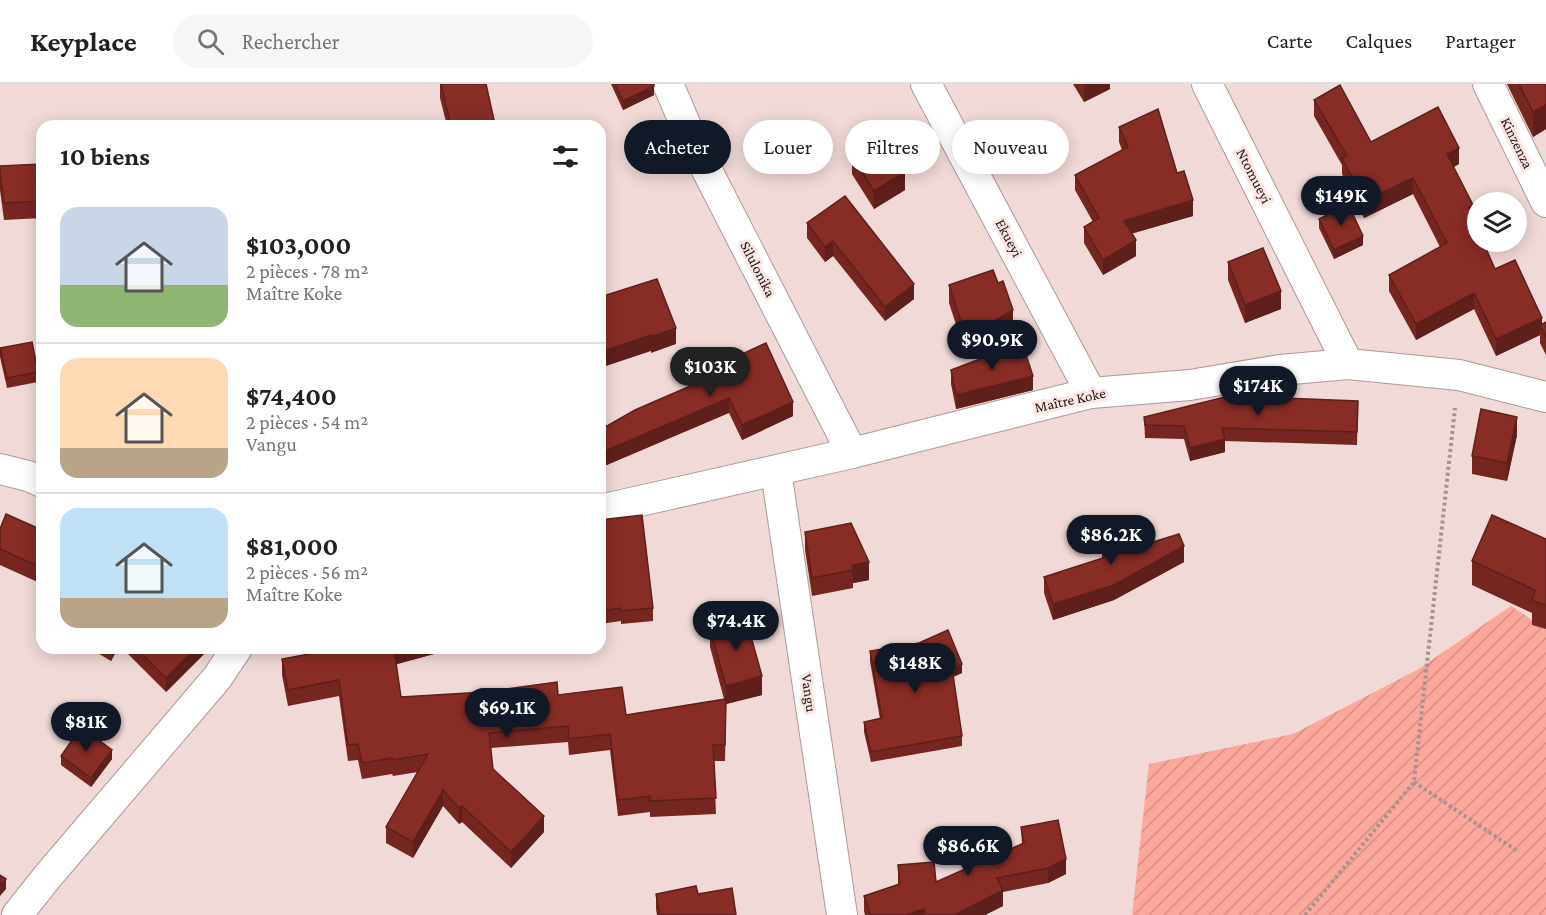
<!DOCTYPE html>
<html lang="fr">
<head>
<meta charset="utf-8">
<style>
	:root { --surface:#fff; --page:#f6f6f6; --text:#202124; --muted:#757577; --line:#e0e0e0; --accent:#111827 }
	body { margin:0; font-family:"Crimson Pro",serif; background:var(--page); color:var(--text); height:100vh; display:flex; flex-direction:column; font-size:22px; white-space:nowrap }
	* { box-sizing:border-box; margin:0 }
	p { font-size:20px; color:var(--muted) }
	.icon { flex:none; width:33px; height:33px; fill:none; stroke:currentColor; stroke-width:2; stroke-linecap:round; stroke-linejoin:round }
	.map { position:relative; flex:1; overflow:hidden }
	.drawer { position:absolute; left:36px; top:36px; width:570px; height:534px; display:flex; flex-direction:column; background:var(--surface); border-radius:18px; box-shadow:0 3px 15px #0003 }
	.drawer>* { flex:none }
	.banner { position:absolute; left:624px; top:36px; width:570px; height:54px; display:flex; gap:12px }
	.buttons { position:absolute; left:1467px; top:108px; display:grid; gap:12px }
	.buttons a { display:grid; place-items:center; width:60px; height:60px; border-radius:50%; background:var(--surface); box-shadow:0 3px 15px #0003; font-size:30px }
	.price { position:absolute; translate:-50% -51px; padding:0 14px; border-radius:21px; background:var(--accent); color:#fff; font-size:20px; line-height:39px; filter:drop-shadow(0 2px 3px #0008) }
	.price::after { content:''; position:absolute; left:50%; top:36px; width:18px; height:14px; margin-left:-9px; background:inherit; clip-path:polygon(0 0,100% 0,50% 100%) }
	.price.current { background:#222; color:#fff }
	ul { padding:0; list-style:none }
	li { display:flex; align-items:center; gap:18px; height:150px; padding:0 24px }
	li+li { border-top:2px solid var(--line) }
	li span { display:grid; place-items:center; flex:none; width:168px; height:120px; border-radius:18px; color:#555 }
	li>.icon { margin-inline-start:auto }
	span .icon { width:72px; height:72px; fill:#fffc; stroke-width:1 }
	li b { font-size:26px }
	h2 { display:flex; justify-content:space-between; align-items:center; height:72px; padding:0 24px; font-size:26px }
	.tag { padding:0 21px; border-radius:27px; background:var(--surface); box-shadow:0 3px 15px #0003; font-size:21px; line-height:54px }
	.tag.current { background:var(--accent); color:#fff }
	header { display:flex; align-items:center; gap:36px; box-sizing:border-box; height:84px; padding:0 30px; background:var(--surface); border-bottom:2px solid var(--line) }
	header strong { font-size:28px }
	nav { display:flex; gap:33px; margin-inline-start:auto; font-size:21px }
	.search { width:420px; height:54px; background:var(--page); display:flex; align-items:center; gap:15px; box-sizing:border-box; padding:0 21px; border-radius:33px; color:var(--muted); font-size:22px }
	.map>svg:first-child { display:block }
	.garden { fill:url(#garden-furrows) }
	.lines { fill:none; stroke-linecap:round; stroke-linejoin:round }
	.minor-casing { stroke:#ae9996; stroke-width:32 }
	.path { stroke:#a59391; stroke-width:4; stroke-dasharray:3 3; stroke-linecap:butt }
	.minor { stroke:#fff; stroke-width:30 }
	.wall { fill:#752621 }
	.shaded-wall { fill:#5f1f1b }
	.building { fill:#882c26; stroke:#5f1f1b; stroke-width:1.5 }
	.labels { text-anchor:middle; stroke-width:6; stroke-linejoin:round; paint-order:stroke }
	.street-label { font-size:15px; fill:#201817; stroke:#fde6e3 }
</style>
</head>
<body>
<header>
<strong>Keyplace</strong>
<div class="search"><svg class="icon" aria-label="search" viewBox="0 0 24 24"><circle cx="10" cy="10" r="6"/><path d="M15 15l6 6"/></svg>Rechercher</div>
<nav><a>Carte</a><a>Calques</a><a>Partager</a></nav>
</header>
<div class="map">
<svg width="1546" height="831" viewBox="0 0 1546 831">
	<defs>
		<pattern id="garden-furrows" width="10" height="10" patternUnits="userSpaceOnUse" patternTransform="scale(1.5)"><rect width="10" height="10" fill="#fba79c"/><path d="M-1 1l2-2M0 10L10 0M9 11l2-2" fill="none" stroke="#d78f86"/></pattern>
	</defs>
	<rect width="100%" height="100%" fill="#f0d9d6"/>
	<!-- garden -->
	<polygon class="garden" points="1511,522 1546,545 1546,831 1132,831 1149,680 1293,650 1417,586"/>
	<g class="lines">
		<!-- minor casing -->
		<g class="minor-casing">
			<g id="minor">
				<polyline points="668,0 695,63 852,369"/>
				<polyline points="926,0 1091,309"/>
				<polyline points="1207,0 1348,280"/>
				<polyline points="1488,0 1546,118"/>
				<polyline points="0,385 28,392 42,398"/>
				<polyline points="776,387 842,831"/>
				<polyline points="600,426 852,369 1091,309 1190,301 1280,286 1348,280 1459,291 1546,313"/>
				<polyline points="17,831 48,792 217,594 237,564"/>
			</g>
		</g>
		<!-- path -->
		<g class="path">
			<polyline points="1414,698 1519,768"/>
			<polyline points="1305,831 1414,698 1455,324"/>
		</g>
		<!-- minor -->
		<use href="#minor" class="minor"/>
	</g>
	<!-- wall -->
	<g class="wall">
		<polygon points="440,0 486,0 494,42 447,42 440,14"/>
		<polygon points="611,0 654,0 654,11 623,26"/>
		<polygon points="1073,0 1110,0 1110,5 1084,18"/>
		<polygon points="1507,0 1546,0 1546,45 1533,53"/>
		<polygon points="1314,16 1371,58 1459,80 1454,83 1473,132 1495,185 1542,240 1546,238 1546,271 1540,259 1540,251 1496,272 1474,225 1416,256 1389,207 1389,191 1440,163 1413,110 1364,134 1342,90 1342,81 1314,32"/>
		<polygon points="1119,43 1177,89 1193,132 1132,149 1136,172 1103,191 1084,159 1084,143 1093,138 1075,106 1075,91 1122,66 1119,58"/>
		<polygon points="852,72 905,106 874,125 852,90"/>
		<polygon points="42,80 42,134 4,136 0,106 0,82"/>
		<polygon points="1319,135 1363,161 1334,175 1319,144"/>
		<polygon points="807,139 914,215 885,237 833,172 825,178 807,154"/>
		<polygon points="1228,178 1281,225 1245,239 1228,196"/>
		<polygon points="949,201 1013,244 966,271 949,219"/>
		<polygon points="0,264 38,288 38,298 7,304 0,273"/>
		<polygon points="714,283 793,332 742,356 729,329 714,291"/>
		<polygon points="951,286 1033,306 956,325 951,300"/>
		<polygon points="1358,317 1357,361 1225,357 1225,368 1190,377 1184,355 1145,354 1144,333"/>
		<polygon points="1517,351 1507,397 1472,390 1472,372"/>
		<polygon points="600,436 653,524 653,537 621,540 621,537 600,540 600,501 603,501 600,481"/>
		<polygon points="0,445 42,446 42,500 0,481"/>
		<polygon points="805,448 869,496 853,499 853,504 812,512 805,466"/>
		<polygon points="1546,455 1546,545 1532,541 1532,529 1472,501 1472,477"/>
		<polygon points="1150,459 1184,478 1114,516 1053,536 1044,509 1044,493 1102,475 1102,465"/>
		<polygon points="710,545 762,611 726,620 725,677 714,677 716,730 650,733 650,728 618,732 610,666 569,671 568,658 491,664 493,685 544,748 511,784 462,738 459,740 443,722 413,774 386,759 386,743 418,688 393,692 392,690 362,695 358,676 348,677 339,612 288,622 282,591 282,575 456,564 396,580 401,613 558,611 626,631 724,615 710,563"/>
		<polygon points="89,564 118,564 111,577"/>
		<polygon points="122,564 216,564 212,570 208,566 166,608"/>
		<polygon points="870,567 962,589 953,593 962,652 962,662 871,678 864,648 864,638 880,635 870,577"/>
		<polygon points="61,672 112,675 91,703 61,681"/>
		<polygon points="1021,743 1066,790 1048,799 1003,808 1003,822 985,831 865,831 864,827 864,812 898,800 898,781 936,798 1022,761"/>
		<polygon points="656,810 736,831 657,831 656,825"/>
	</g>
	<!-- shaded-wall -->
	<g class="shaded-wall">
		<polygon points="1085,0 1110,0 1110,5 1084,18 1084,1"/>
		<polygon points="654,2 654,11 623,26 623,17"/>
		<polygon points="1546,21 1546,45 1533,53 1533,28"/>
		<polygon points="494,36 494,42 469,42"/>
		<polygon points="1459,64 1459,80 1447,86 1447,70"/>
		<polygon points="905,88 905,106 874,125 874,107"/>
		<polygon points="1413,94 1413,110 1364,134 1364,117"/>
		<polygon points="1193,116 1193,132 1124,152 1124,137"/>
		<polygon points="1473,121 1473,137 1469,123"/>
		<polygon points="1363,152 1363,161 1334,175 1334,166"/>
		<polygon points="1136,156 1136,172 1103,191 1103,176"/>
		<polygon points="833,157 833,172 825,178 825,163"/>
		<polygon points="914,200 914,215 885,237 885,223"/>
		<polygon points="1281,207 1281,225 1245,239 1245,221"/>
		<polygon points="1474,209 1474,225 1416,256 1416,240"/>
		<polygon points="1013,226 1013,244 966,271 966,253"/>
		<polygon points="1542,234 1542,246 1540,241 1540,251 1496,272 1496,255"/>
		<polygon points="676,244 676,260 651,269 651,253"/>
		<polygon points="651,251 651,267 600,284 600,268"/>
		<polygon points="1033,292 1033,306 956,325 956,311"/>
		<polygon points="729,314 729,329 600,384 600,369"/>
		<polygon points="793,318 793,332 742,356 742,341"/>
		<polygon points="1517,333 1517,351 1507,397 1507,379"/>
		<polygon points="1225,355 1225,368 1190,377 1190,364"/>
		<polygon points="1184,462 1184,478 1114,516 1053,536 1053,520"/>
		<polygon points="869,478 869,496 853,499 852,481"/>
		<polygon points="111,564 118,564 111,577"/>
		<polygon points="196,564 208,564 208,566 166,608 166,594"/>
		<polygon points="397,564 456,564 394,581 394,565"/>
		<polygon points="962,580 962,589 952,593 952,584"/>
		<polygon points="762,592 762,611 726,620 725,677 726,602"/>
		<polygon points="112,666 112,675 91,703 91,694"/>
		<polygon points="443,706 443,722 413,774 413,758"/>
		<polygon points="462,722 462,738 459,740 459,724"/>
		<polygon points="544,732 544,748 511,784 511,768"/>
		<polygon points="1066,775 1066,790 1048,799 1048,784"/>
		<polygon points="6,795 6,805 0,812 0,802"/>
		<polygon points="1003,806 1003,822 985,831 955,831"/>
		<polygon points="924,825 924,831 906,831"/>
	</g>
	<!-- building -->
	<g class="building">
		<polygon points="441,0 486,0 494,36 469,42 451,42"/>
		<polygon points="615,0 654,0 654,2 623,17"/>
		<polygon points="1519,0 1546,0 1546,21 1533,28"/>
		<polygon points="1340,1 1371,58 1438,23 1459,64 1447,70 1473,121 1469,123 1478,144 1478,158 1483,158 1495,185 1515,176 1542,234 1496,255 1474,209 1416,240 1389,191 1447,159 1413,94 1364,117 1342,74 1347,72 1314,16"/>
		<polygon points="1158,25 1177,89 1184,87 1193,116 1124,137 1136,156 1103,176 1084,143 1099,134 1075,91 1128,63 1119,43"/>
		<polygon points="882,53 905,88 874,107 852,72"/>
		<polygon points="42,80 42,117 4,119 0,89 0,82"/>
		<polygon points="845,112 914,200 885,223 833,157 825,163 807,139"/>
		<polygon points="1348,120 1363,152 1334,166 1319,135"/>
		<polygon points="1263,164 1281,207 1245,221 1228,178"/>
		<polygon points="993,186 998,199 1003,197 1013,226 966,253 949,201"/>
		<polygon points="657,195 676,244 651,253 651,251 600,268 600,213"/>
		<polygon points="1546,238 1546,253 1540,241"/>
		<polygon points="32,258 38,288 7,294 0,264"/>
		<polygon points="766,259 793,318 742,341 729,314 600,369 600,346 635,326 718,290 714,283"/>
		<polygon points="1022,259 1033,292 956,311 951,286"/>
		<polygon points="1229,312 1358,317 1357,348 1222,344 1225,355 1190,364 1184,342 1145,341 1144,333"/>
		<polygon points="1481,325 1517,333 1507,379 1472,372"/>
		<polygon points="6,430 42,446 42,484 0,465 0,445"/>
		<polygon points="642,431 653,524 621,527 621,524 600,527 600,501 604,501 600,468 600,436"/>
		<polygon points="1492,431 1546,455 1546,521 1532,517 1535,506 1472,477"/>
		<polygon points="851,439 869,478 852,481 853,486 812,494 805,448"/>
		<polygon points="1141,443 1150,459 1179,450 1184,462 1114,501 1053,520 1044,493 1106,473 1102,465"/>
		<polygon points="746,535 762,592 726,602 710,545"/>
		<polygon points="948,546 962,580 952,584 962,652 871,668 864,638 882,634 870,567 919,559"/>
		<polygon points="136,564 196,564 166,594"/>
		<polygon points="341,564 397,564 394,565 401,613 485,608 557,598 558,611 622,603 626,631 726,615 725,661 713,661 716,714 650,717 650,712 618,716 610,650 569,655 568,642 489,649 493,685 544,732 511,768 462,722 459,724 443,706 413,758 386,743 428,670 393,676 392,674 362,679 358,660 348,661 339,596 288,606 282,575"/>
		<polygon points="81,643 112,666 91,694 61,672"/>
		<polygon points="1058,736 1066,775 1048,784 997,794 1003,806 955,831 926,831 924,825 906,831 871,831 864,812 900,800 898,781 934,778 936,798 1024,759 1021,743"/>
		<polygon points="0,791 6,795 0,802"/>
		<polygon points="696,802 698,810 732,804 736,831 660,831 656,810"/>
	</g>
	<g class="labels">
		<!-- street labels -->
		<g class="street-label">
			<text transform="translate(1517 59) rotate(64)" y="5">Kinzenza</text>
			<text transform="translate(1254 92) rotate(63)" y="5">Ntomueyi</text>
			<text transform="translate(1009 154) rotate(62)" y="5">Ekueyi</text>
			<text transform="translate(758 185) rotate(63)" y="5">Silulonika</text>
			<text transform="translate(1070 316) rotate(-12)" y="5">Maître Koke</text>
			<text transform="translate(809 609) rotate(82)" y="5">Vangu</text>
		</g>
	</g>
</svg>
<div class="buttons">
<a><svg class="icon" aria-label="layers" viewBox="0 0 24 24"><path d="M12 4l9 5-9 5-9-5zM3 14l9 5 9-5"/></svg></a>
</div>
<b class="price" style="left:1341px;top:143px">$149K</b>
<b class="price" style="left:992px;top:287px">$90.9K</b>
<b class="price current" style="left:710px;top:314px">$103K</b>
<b class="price" style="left:1258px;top:333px">$174K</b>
<b class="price" style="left:1111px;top:482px">$86.2K</b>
<b class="price" style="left:736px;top:568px">$74.4K</b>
<b class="price" style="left:915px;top:610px">$148K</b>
<b class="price" style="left:507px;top:655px">$69.1K</b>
<b class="price" style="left:86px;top:669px">$81K</b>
<b class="price" style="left:968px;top:793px">$86.6K</b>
<div class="banner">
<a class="tag current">Acheter</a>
<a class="tag">Louer</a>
<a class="tag">Filtres</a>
<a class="tag">Nouveau</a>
</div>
<section class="drawer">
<h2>10 biens<svg class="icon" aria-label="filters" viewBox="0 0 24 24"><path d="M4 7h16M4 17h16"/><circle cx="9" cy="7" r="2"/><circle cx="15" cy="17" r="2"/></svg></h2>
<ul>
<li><span style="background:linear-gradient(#c9d6e8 65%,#8fb573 0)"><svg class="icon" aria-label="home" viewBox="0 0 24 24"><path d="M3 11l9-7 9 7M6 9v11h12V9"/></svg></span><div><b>$103,000</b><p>2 pièces · 78 m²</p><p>Maître Koke</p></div></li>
<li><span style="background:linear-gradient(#ffd9b3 75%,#b9a48a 0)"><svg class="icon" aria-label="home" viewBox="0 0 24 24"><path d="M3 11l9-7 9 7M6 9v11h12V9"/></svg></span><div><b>$74,400</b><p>2 pièces · 54 m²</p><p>Vangu</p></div></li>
<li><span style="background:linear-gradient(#bfe0f5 75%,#b9a48a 0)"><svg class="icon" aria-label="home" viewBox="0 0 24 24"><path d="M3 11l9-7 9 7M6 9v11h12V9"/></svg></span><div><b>$81,000</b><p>2 pièces · 56 m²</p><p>Maître Koke</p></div></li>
</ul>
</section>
</div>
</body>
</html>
